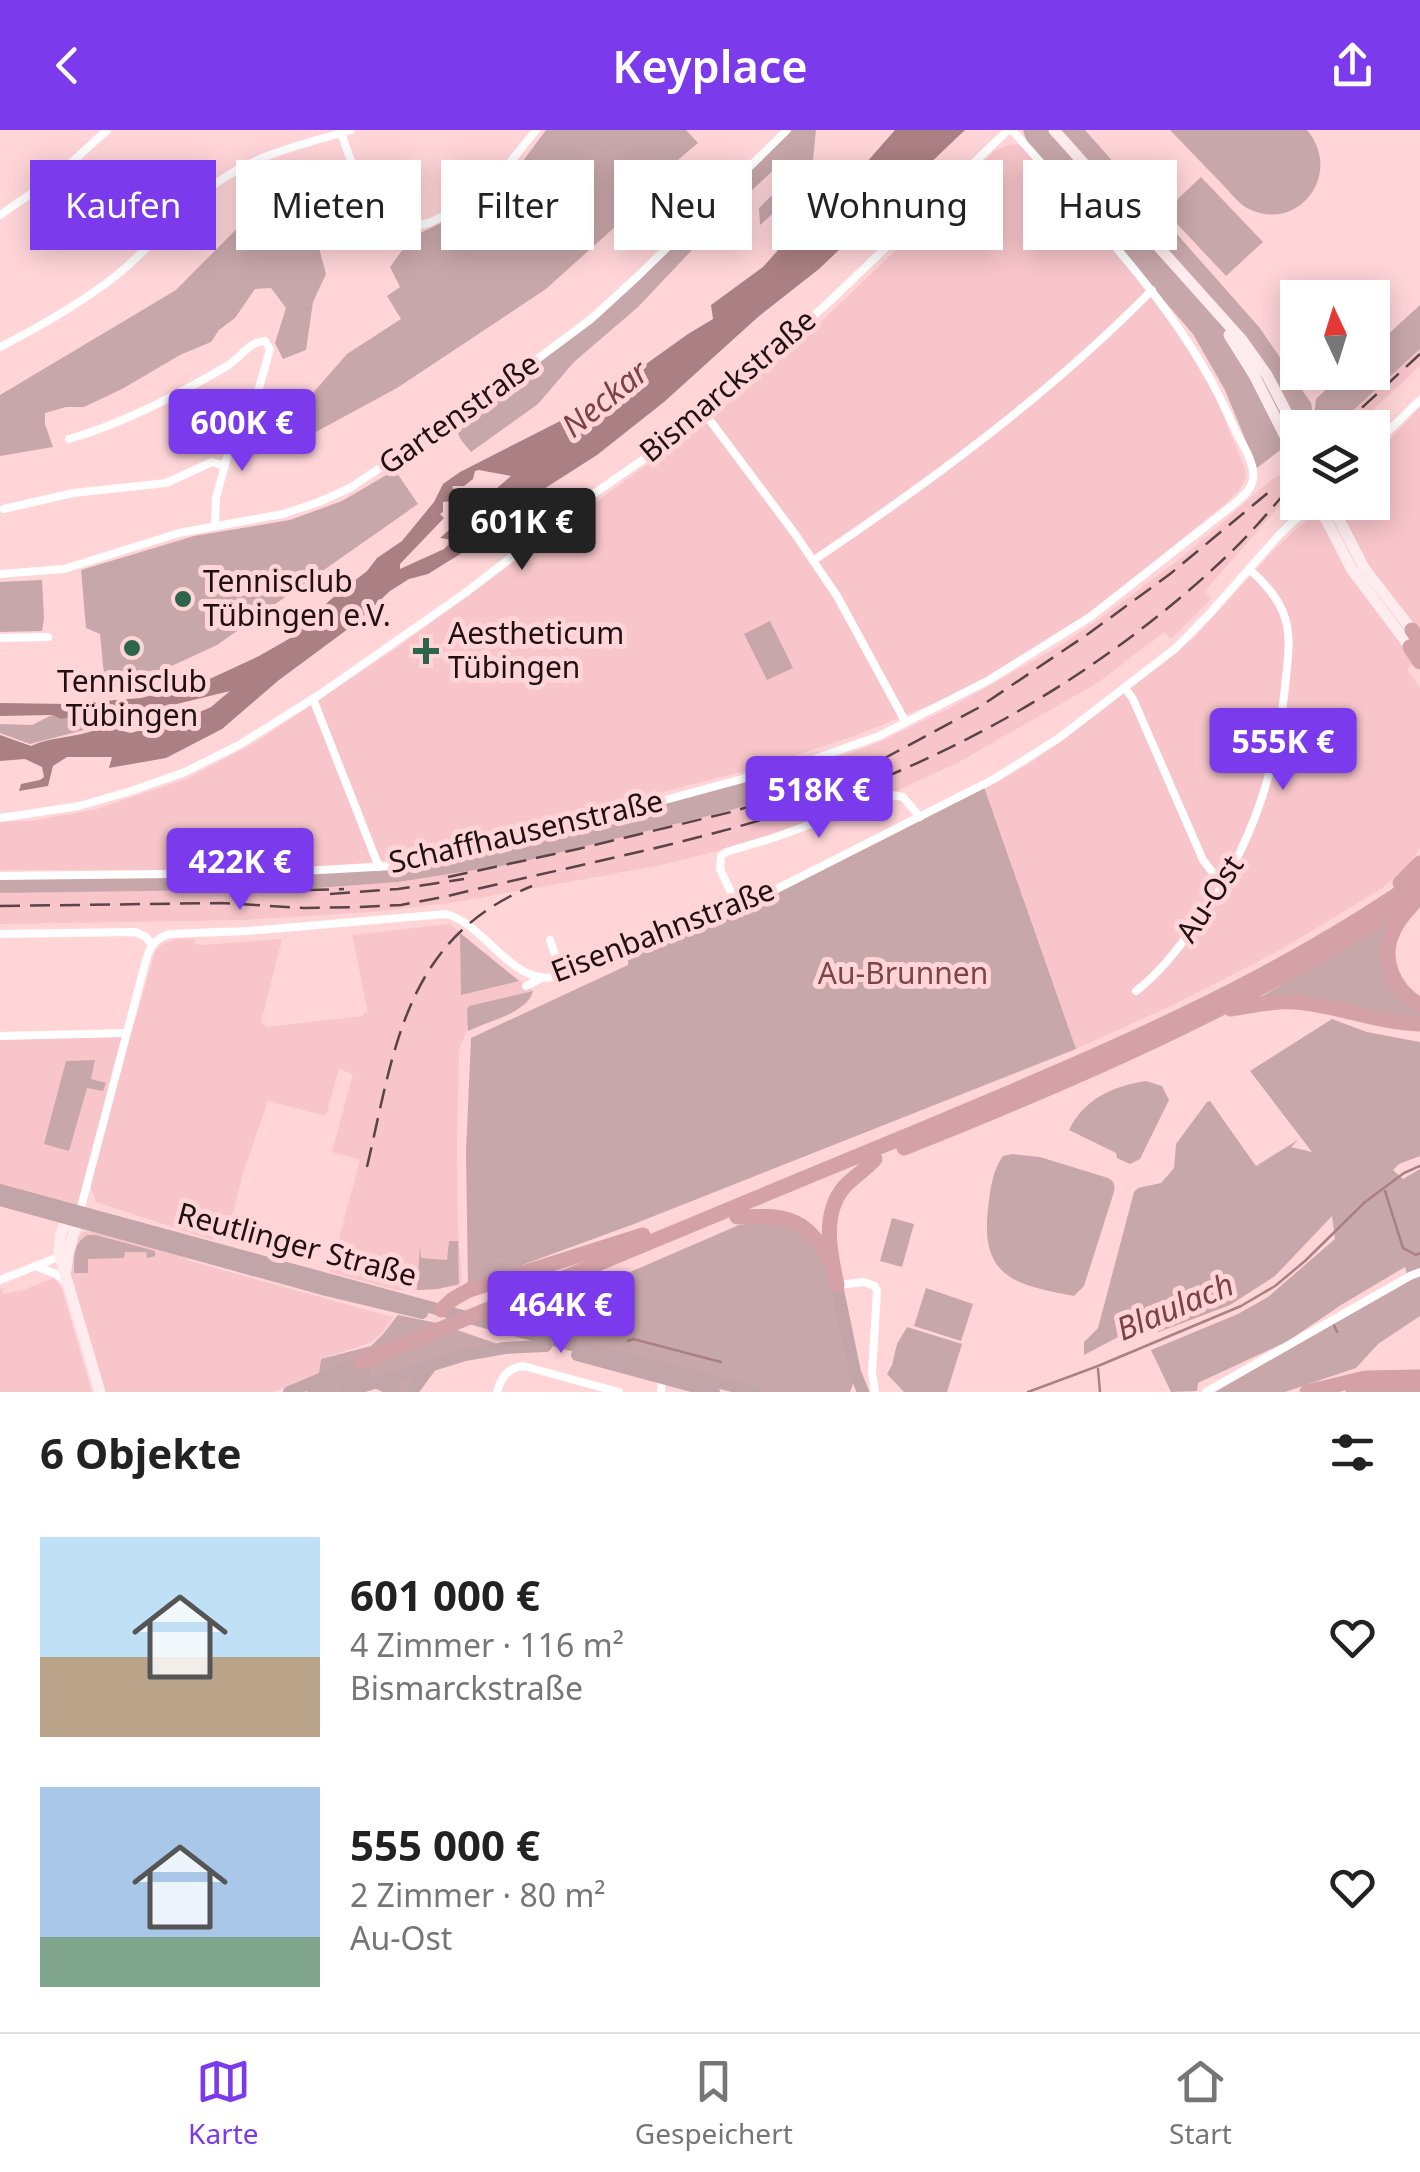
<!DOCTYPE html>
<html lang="de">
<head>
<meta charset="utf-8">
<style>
	:root { --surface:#fff; --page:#f2f2f2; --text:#222; --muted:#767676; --line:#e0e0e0; --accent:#7c3aed }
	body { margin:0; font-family:"Noto Sans",sans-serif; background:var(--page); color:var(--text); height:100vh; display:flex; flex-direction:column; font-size:38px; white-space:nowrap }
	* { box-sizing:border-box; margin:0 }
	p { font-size:32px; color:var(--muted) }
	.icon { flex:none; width:55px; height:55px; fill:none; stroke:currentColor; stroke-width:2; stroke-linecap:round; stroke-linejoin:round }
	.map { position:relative; height:1262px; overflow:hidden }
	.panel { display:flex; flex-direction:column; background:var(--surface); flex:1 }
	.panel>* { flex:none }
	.banner { position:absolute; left:30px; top:30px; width:1360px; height:90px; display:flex; gap:20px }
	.needle { width:65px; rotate:356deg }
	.buttons { position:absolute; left:1280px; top:150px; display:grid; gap:20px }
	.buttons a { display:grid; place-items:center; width:110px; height:110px; border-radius:0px; background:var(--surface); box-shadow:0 5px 25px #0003; font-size:50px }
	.price { position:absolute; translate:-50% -85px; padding:0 22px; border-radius:10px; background:var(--accent); color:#fff; font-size:32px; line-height:65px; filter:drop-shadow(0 2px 5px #0008) }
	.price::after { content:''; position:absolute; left:50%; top:60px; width:30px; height:22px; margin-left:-15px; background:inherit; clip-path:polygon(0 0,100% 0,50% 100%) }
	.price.selected { background:#222; color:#fff }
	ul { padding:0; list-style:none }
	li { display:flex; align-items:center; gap:30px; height:250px; padding:0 40px }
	li span { display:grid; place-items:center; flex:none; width:280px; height:200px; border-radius:0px; color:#555 }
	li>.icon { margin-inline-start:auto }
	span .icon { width:120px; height:120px; fill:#fffc; stroke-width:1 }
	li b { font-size:42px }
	h2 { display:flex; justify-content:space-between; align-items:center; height:120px; padding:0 40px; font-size:42px }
	.pill { padding:0 35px; border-radius:0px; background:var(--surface); box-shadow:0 5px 25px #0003; font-size:35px; line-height:90px }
	.pill.selected { background:var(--accent); color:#fff }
	header { display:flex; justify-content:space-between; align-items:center; height:130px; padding:0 40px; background:var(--accent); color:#fff; font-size:45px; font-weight:600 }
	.dock { display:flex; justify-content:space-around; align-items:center; height:140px; border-top:2px solid var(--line); background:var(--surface); font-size:28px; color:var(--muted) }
	.dock a { display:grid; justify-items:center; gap:5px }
	.dock .selected { color:var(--accent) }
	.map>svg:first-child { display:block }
	.built { fill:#f7c5ca }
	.green { fill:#c8a7aa }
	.water { fill:#ab8084; fill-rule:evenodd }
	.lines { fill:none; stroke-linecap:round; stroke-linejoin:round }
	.stream { stroke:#ab8084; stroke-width:2.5 }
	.street { stroke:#fff; stroke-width:8 }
	.secondary { stroke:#feecee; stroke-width:11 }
	.primary { stroke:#c2a5a8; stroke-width:12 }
	.highway { stroke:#d4a1a6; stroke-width:15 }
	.rail { stroke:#594446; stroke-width:2.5; stroke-dasharray:20 10; stroke-linecap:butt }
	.poi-dot { fill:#2d654c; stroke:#ffd5d8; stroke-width:4 }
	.labels { text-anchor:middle; stroke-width:10; stroke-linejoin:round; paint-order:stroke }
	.street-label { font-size:30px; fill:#1f1113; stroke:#ffd5d8 }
	.poi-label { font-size:30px; fill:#1f1113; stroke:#ffd5d8; text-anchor:start }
	.park-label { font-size:30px; fill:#7f434b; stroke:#ffd5d8 }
	.water-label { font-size:32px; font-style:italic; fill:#7c4149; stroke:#ffd5d8 }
</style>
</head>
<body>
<header><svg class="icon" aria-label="back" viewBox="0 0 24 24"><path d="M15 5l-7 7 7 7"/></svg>Keyplace<svg class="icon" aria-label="share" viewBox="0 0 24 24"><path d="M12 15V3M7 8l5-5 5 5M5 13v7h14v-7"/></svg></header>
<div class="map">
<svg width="1420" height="1262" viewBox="0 0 1420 1262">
	<rect width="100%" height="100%" fill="#ffd5d8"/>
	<!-- built -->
	<g class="built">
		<polygon points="1018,14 1024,17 1157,172 1190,218 1209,252 1245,339 1246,347 1240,359 1224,375 1087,485 989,547 956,564 855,606 752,639 442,719 392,730 335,736 180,740 0,740 0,692 31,691 97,679 186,649 256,612 401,515 708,290 799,213 897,119 993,22 1005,16"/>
		<polygon points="1420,219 1420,236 1354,297 1335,298"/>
		<polygon points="1420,277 1420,529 1407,539 1420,558 1420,718 1408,736 1381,759 1282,819 1175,874 1076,919 985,659 1032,632 1195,507 1273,421 1325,373 1372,372 1373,328"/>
		<polygon points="1297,334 1297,356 1204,462 1211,469 1171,509 1164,502 1099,552 959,632 864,676 773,707 662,735 456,772 373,782 242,790 0,794 0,763 303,759 398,752 507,735 728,681 812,655 821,651 821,635 884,610 948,579 1063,514 1098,490 1185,425 1271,350"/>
		<polygon points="449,794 533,861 532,867 525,875 466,902 459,920 457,1013 458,1097 462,1151 460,1156 426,1160 396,1160 330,1142 360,1030 332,1022 353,944 339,939 326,986 268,971 243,1043 226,1110 218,1108 212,1110 96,1072 88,1050 80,1081 0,1060 0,906 132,902 155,822 161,815 175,809 196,809 194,814 202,815 282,809 261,892 267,897 363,886 365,882 368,883 352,805"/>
		<polygon points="90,1101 182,1126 190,1131 393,1187 382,1203 370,1213 320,1229 319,1243 273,1262 105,1262 70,1142 75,1112 81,1103"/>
		<polygon points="54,1148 62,1159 92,1262 0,1262 0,1159 3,1158 3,1164 23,1160"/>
	</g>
	<!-- green -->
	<g class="green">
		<polygon points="546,0 686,0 698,13 666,40 667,50 546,159 397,258 301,310 298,280 347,224 401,189 387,166 400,157 390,137 412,107 466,81 496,60 523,31"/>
		<polygon points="787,0 816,0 812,40 821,58 811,66 802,57 760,95 759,78 790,48 778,36 728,82 638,177 574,232 538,274 471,322 461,310 452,290 591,189"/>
		<polygon points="1023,0 1085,0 1259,197 1311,273 1313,285 1309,297 1298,298 1297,307 1257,338 1225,260 1193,204 1027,12"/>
		<path d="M1170 0H1307C1344 43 1298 105 1247 78 1238 73 1231 63 1224 56 1206 37 1188 19 1170 0Z"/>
		<polygon points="1201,47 1263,112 1226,146 1165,81"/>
		<polygon points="308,62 322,88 319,118 326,144 313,172 306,220 283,229 275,213 286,178 271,158 255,159 235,188 219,200 211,212 180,225 122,259 84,277 66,277 45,283 45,294 53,317 0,326 0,265 176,160 270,65"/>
		<polygon points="1420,175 1420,219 1335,297 1313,297 1316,269 1344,243 1372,242 1373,218"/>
		<polygon points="395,340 418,374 217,515 163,540 104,545 100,504 86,498 81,440 194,406 290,390 342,371"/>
		<polygon points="42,450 44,488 42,501 0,502 0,452"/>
		<polygon points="770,491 793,538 767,550 744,504"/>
		<polygon points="88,584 115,588 103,595 30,614 0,603 0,594 32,595 52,585 61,589"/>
		<polygon points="812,630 812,655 728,681 513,734 398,752 303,759 0,763 0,746 145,745 392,736 489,714"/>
		<polygon points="983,654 1076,919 634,1094 468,1155 466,1022 471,908 628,835 628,821 751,772"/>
		<polygon points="1392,790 1384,831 1420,880 1420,890 1261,867"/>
		<polygon points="460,803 519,851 461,865"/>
		<path d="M533 861C526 884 488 891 468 901L467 879 469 876Z"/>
		<polygon points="1332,889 1367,902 1420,912 1420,1026 1399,1034 1393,1040 1403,1049 1420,1039 1420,1186 1378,1214 1356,1238 1285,1262 1215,1262 1409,1150 1405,1137 1341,1175 1288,1211 1198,1253 1197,1261 1171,1262 1151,1220 1238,1184 1268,1167 1335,1109 1332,1086 1275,1146 1230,1175 1159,1202 1124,1204 1084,1225 1084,1212 1098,1198 1134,1062 1138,1058 1161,1053 1174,1038 1176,1014 1207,972 1210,971 1256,1036 1298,1010 1291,1017 1312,1022 1250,941"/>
		<polygon points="95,930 91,949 106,953 103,961 87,958 69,1021 44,1014 66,931"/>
		<path d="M1146 951 1162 956 1169 970 1140 1029 1130 1034 1117 1028 1116 1023 1069 1000C1084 969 1113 956 1146 951Z"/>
		<path d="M1012 1024 1040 1027 1105 1047C1115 1050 1116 1055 1113 1065L1084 1156 1074 1166C1016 1155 980 1148 988 1079 990 1061 992 1041 1003 1026Z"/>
		<polygon points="786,1088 832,1134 854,1251 850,1262 756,1262 553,1210 516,1185 593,1158 739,1095"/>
		<polygon points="892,1088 914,1094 902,1137 880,1131"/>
		<path d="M88 1105H96L155 1121V1126L147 1128 146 1122H125L124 1128 88 1129V1143H74C74 1128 73 1112 88 1105Z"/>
		<polygon points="449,1111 458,1111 459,1154 438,1159 417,1160 420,1116 421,1128 447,1130"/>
		<polygon points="926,1158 973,1174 961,1211 914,1196"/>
		<polygon points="398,1185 437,1193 492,1212 505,1218 432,1234 414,1262 396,1262 389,1257 345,1262 316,1262 321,1229 371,1216 383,1204"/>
		<polygon points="907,1197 962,1214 947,1262 904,1262 887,1244 892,1235 897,1214"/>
	</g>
	<!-- water -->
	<path class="water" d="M895 0H965L819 139 758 187 664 272 597 325 483 398 468 410 465 421 428 444 409 449 390 461 356 493 279 550 222 599 166 628 109 638 112 627H67L53 636 48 656 19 661 21 654 40 650 44 647 42 637 25 629 0 631V605L31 616C59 603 93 610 116 587L88 584 61 589 52 585 0 586V573L66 574 141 568 203 552 259 526 294 506 330 470 367 441 377 428 402 411 434 372 443 354 460 342 574 284 593 285 621 269 625 249 688 204 713 189 711 175 763 137 803 92 823 82ZM479 340 511 346 440 408 453 410 444 419 400 439V434L444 388 440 384 443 382V372L452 371 457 365 452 356H464L473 349 475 341ZM230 561 211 577 193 585 131 603 118 600 129 588 140 583Z"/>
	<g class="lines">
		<!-- stream -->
		<g class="stream">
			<polyline points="1385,1061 1403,1118 1416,1125 1420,1123"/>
			<polyline points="1334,1195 1337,1202"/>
			<polyline points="628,1211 633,1209 721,1232"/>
			<polyline points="1098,1239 1100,1262"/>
			<polyline points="1028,1262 1098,1236 1241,1176 1275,1156 1305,1131 1365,1072 1404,1043 1420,1036"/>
		</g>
		<!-- street -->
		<g class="street">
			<polyline points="340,0 366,73 384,89 412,96 429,93 443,86 496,50 536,0"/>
			<polyline points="0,85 58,45 107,0"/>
			<path d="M0 217C41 196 82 173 118 144 154 115 182 75 221 50 258 24 308 13 351 0"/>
			<polyline points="703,281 795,404 837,466 905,591"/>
			<path d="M69 309C125 293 177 265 227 236 240 228 250 211 265 211L270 219 257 265 230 316 216 368 215 396"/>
			<polyline points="1372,317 1420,270"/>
			<polyline points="4,379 73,363 166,353 212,332 225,336"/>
			<path d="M814 430C933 350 1051 263 1152 160"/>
			<polyline points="0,444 64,439 179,403 283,384 319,372 350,358 500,257 591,189 639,145 787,0"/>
			<polyline points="0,508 48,507"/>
			<polyline points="1125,558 1133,569 1203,730 1213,743 1225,752"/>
			<polyline points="313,569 379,737"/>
			<polyline points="0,688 79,676 131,661 185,642 239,615 319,565 465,463 595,363 674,308 828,173 1008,0"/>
			<path d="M0 746 267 743 392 736 595 689 812 630 879 606 989 550 1090 487 1229 378C1240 369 1256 358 1253 342 1252 328 1241 312 1235 300 1186 183 1094 94 1012 0"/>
			<polyline points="738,777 720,739 721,726 726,722 773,708 891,665 903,667 920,687"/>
			<polyline points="0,804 135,802 146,807 152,815"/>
			<polyline points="550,810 562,845"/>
			<polyline points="526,856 540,849"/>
			<path d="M1136 861C1157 845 1172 826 1188 805 1245 733 1276 648 1285 557 1287 534 1292 510 1285 488 1279 468 1264 452 1249 439"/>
			<polyline points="0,906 127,903"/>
			<path d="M80 1081 146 830C150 816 155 809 169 804L248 801 446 784C488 795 514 862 562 845L751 772 994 649 1059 608 1176 518 1211 482 1280 404 1314 372"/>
			<polyline points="35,1136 56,1144 66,1152"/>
			<polyline points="0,1150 61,1126"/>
			<polyline points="837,1155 864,1152 875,1156 877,1161 872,1243 875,1262"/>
			<path d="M497 1262C501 1248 507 1238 523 1236L619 1262"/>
			<polyline points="661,1262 662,1246"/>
			<polyline points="1206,1262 1410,1146 1420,1142"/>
		</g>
		<!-- secondary -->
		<g class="secondary">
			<polyline points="1054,0 1242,210 1267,245 1298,304"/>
			<polyline points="1229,205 1254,245 1298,332"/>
			<polyline points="1317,372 1352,440 1410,517"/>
			<polyline points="1330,372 1364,438 1412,500"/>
			<path d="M72 1086C60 1097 58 1111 60 1127L100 1262"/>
			<polyline points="66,1140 68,1124 79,1085"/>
		</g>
		<!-- primary -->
		<g class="primary">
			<polyline points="0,1060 525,1203 756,1262"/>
			<polyline points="0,1070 326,1160 422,1183"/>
			<polyline points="837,1155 855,1242 863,1262"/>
			<polyline points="577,1225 714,1262"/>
			<polyline points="376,1252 396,1262"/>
			<polyline points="414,1259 431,1236"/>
			<polyline points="289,1262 361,1232"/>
			<polyline points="313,1262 364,1241"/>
			<polyline points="345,1262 465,1225 505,1218 546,1216"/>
		</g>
		<!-- highway -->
		<g class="highway">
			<polyline points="1412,500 1420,512"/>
			<polyline points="1410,517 1420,532"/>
			<polyline points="1400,753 1420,733"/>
			<path d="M1413 774C1406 782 1398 790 1394 800 1379 829 1394 860 1420 875"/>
			<path d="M1231 879C1253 876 1273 870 1295 872 1337 875 1377 893 1420 894"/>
			<path d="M904 1018C1082 947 1259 870 1420 764"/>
			<path d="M737 1087C783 1085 805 1085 829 1129"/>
			<path d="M837 1155C830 1123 821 1083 845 1056 855 1046 866 1039 875 1029"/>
			<polyline points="441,1180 453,1169 469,1160 643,1105"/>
			<path d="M361 1232C542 1157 724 1082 906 1006 1082 932 1263 859 1420 749"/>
			<polyline points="1307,1262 1365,1248 1420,1247"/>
			<polyline points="1353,1262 1379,1258 1420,1258"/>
		</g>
		<!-- rail -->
		<g class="rail">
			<polyline points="1340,298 1420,224"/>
			<polyline points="448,747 578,719 731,682 813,657 883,629 978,578 1088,504 1170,444 1275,357"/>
			<polyline points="249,762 344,759"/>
			<polyline points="330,764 398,759 464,749"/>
			<path d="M0 776 222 773 304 778 360 777 401 775 448 766C566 737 687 715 803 677 958 628 1114 535 1231 422 1255 399 1276 373 1298 348"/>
			<path d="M367 1037C395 917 405 809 532 756"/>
		</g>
	</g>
	<!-- markers -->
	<g class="poi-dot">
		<circle cx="183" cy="469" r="10"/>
		<circle cx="132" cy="518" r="10"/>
		<path d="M421 506h10v10h10v10h-10v10h-10v-10h-10v-10h10z"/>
	</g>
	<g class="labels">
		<!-- street labels -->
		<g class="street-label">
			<text transform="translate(728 256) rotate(-40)" y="10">Bismarckstraße</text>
			<text transform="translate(459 284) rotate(-35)" y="10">Gartenstraße</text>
			<text transform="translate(526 702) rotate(-13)" y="10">Schaffhausenstraße</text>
			<text transform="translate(1210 769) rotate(-57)" y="10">Au-Ost</text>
			<text transform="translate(663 801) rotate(-21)" y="10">Eisenbahnstraße</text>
			<text transform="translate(297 1115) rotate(15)" y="10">Reutlinger Straße</text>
		</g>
		<!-- poi labels -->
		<g class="poi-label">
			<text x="203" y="462">Tennisclub<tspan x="203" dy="34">Tübingen e.V.</tspan></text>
			<text x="448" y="514">Aestheticum<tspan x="448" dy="34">Tübingen</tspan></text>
			<text x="132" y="562" text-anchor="middle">Tennisclub<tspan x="132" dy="34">Tübingen</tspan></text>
		</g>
		<!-- park labels -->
		<g class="park-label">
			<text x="903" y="854">Au-Brunnen</text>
		</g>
		<!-- water labels -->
		<g class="water-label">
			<text transform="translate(605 269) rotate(-39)" y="11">Neckar</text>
			<text transform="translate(1175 1177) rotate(-23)" y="11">Blaulach</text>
		</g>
	</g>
</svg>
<div class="buttons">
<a><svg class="needle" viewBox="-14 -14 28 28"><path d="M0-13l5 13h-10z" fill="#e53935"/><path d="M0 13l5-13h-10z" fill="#767676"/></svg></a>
<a><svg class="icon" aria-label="layers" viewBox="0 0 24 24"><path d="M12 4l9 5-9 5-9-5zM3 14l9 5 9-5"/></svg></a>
</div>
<b class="price" style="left:242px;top:344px">600K €</b>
<b class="price selected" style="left:522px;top:443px">601K €</b>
<b class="price" style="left:1283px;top:663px">555K €</b>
<b class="price" style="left:819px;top:711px">518K €</b>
<b class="price" style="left:240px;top:783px">422K €</b>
<b class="price" style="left:561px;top:1226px">464K €</b>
<div class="banner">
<a class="pill selected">Kaufen</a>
<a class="pill">Mieten</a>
<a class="pill">Filter</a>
<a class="pill">Neu</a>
<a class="pill">Wohnung</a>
<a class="pill">Haus</a>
</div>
</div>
<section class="panel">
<h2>6 Objekte<svg class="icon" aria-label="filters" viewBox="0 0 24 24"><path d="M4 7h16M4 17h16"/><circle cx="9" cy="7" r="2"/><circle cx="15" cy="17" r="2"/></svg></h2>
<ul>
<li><span style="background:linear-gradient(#bfe0f5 60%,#b9a48a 0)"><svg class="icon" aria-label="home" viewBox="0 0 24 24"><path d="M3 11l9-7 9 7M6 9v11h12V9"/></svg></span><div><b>601 000 €</b><p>4 Zimmer · 116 m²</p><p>Bismarckstraße</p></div><svg class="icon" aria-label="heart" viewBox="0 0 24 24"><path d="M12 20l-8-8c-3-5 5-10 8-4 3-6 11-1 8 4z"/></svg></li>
<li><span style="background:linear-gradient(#a9c7e8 75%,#7fa58c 0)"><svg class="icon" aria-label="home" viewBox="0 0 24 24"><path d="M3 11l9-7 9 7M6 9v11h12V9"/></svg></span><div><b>555 000 €</b><p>2 Zimmer · 80 m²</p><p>Au-Ost</p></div><svg class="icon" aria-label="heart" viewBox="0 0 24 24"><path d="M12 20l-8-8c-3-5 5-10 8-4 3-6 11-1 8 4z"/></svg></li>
</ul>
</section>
<nav class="dock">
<a class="selected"><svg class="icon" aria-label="map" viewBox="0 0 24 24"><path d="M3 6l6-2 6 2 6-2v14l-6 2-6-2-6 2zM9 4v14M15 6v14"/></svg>Karte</a>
<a><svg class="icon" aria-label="saved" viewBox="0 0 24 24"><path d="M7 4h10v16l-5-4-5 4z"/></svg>Gespeichert</a>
<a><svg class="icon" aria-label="home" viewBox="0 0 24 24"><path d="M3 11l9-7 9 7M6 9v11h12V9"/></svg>Start</a>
</nav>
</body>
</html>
